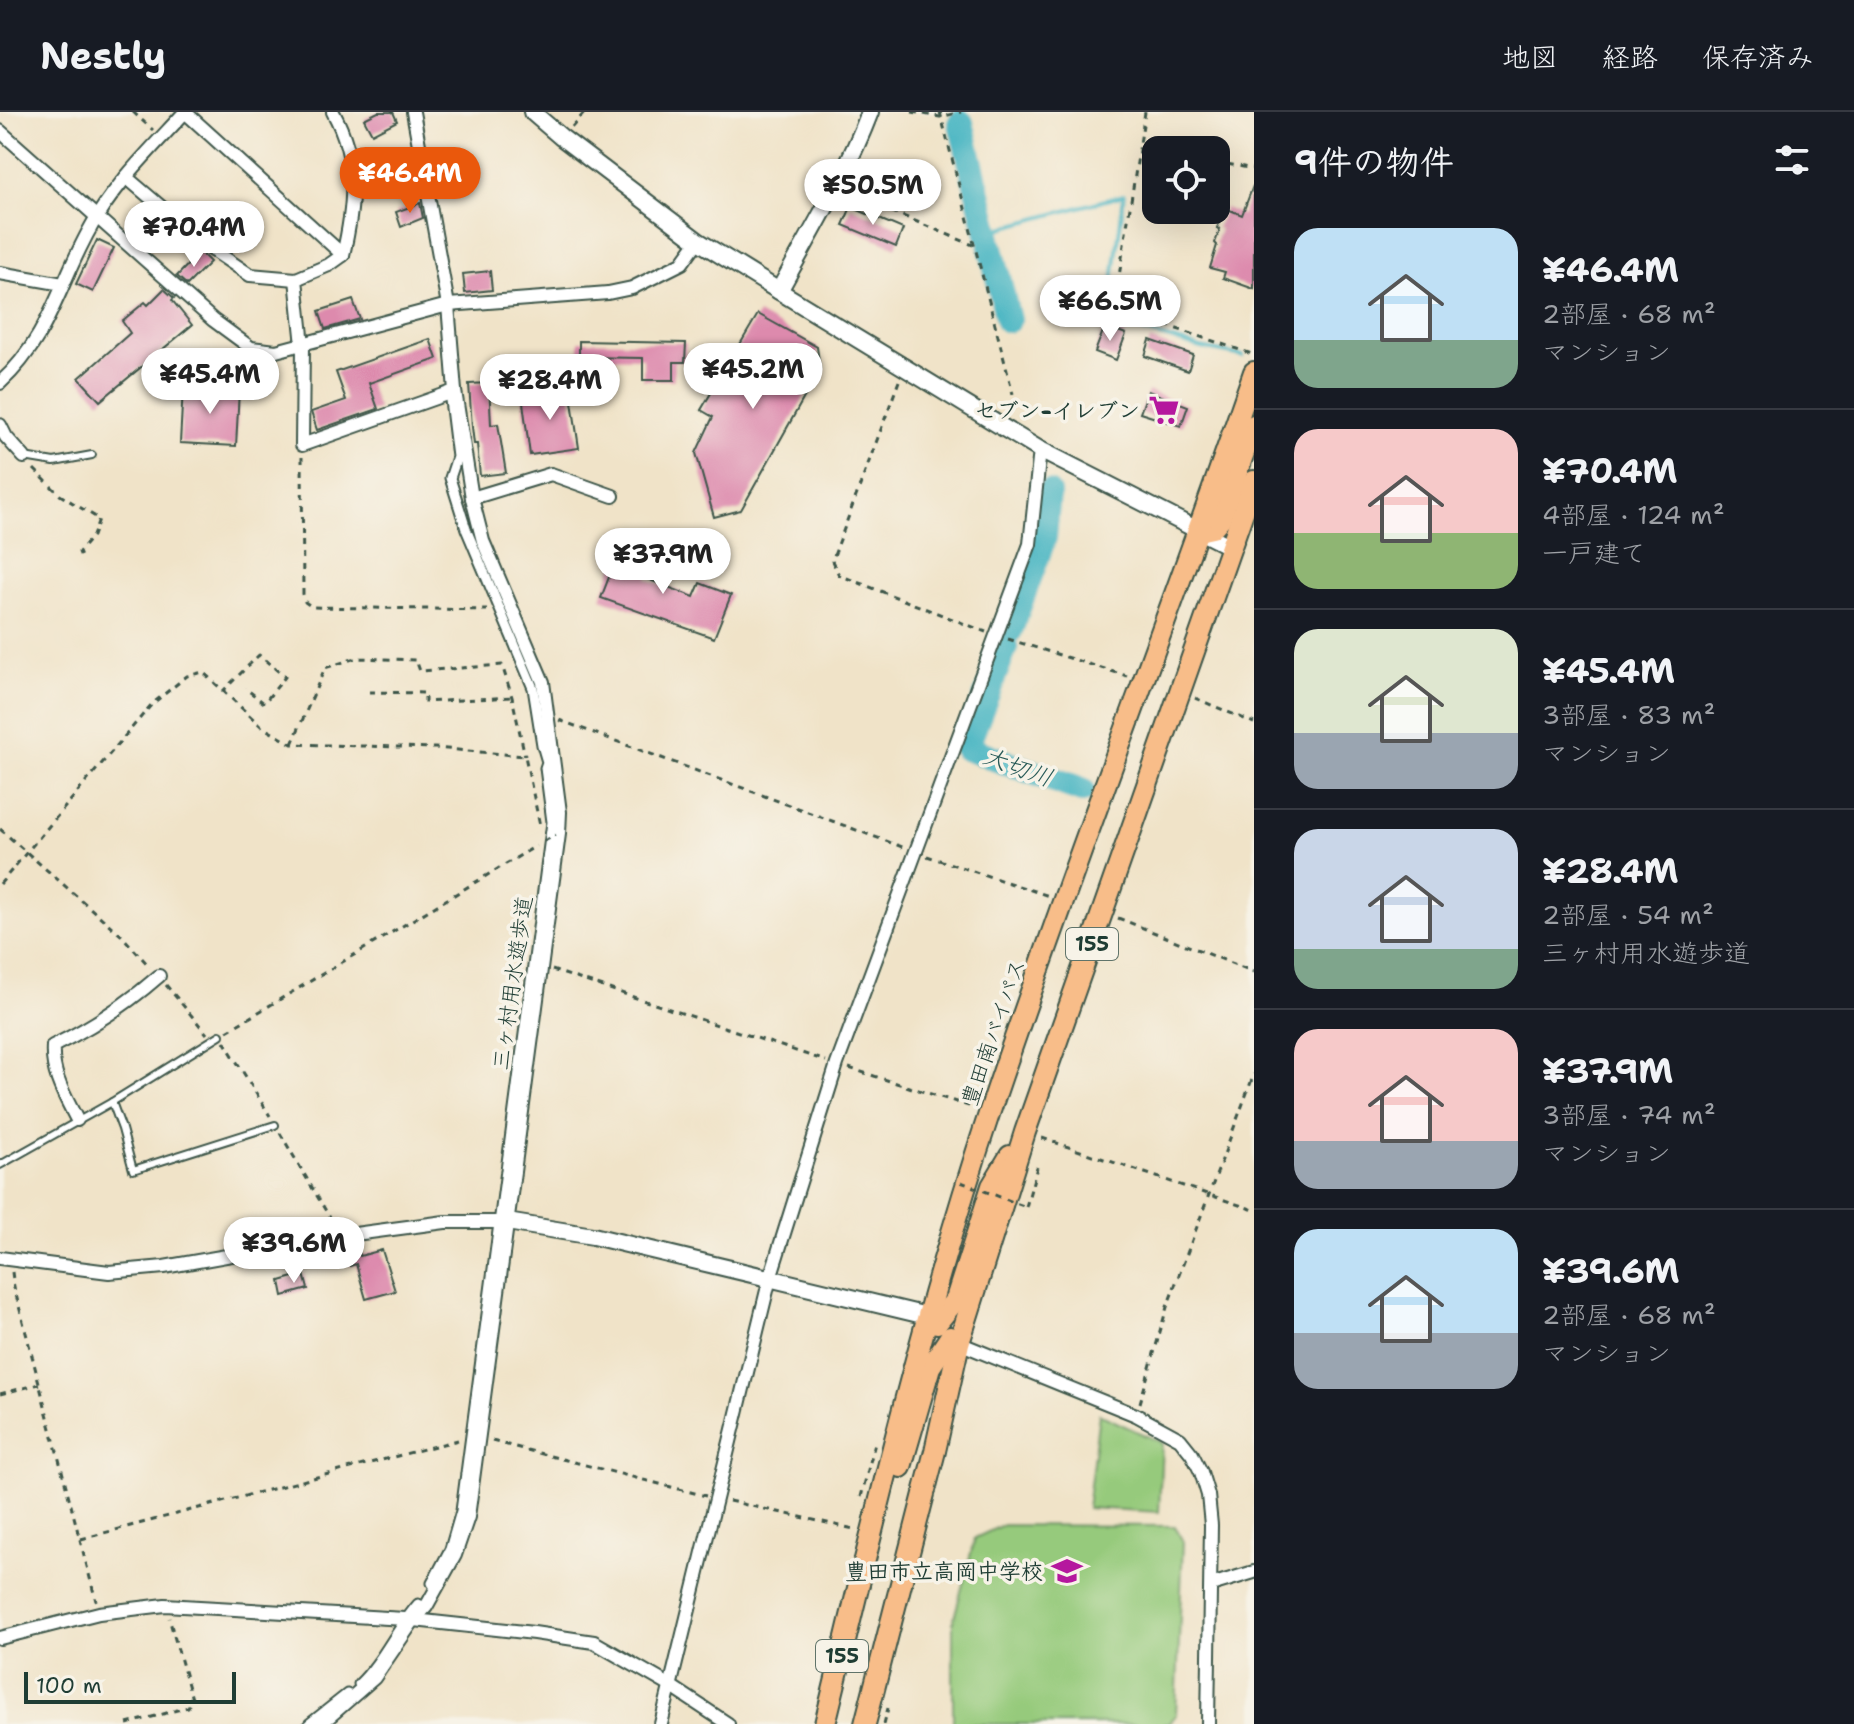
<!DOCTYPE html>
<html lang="ja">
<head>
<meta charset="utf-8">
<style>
	:root { --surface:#171b24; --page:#20242c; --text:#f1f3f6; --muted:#9ea1a6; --line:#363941; --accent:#ea580c }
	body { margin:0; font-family:"Shantell Sans","Klee One",sans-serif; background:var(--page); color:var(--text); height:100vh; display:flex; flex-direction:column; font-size:30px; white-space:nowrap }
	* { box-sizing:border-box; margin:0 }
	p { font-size:26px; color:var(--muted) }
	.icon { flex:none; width:44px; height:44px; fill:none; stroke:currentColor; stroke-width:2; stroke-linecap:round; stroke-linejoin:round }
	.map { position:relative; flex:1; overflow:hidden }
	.drawer { display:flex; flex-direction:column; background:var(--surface); width:600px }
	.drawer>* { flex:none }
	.buttons { position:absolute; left:1142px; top:24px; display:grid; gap:16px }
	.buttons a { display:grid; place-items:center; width:88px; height:88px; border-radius:16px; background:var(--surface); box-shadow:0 8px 32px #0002; font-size:40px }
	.scale { position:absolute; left:24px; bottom:20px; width:212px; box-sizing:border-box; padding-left:8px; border:4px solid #1f3d34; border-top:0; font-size:22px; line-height:28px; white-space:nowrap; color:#1f3d34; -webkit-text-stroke:6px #f7f3e8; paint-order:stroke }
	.price { position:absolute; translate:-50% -68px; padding:0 18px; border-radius:28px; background:#fff; color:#222; font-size:26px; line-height:52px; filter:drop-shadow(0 2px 4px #0008) }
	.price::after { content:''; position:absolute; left:50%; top:48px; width:24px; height:18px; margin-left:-12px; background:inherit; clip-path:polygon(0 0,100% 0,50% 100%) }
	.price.current { background:var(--accent); color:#fff }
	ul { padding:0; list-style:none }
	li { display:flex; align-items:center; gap:24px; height:200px; padding:0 40px }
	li+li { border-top:2px solid var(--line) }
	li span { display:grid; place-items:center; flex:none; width:224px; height:160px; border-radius:24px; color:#555 }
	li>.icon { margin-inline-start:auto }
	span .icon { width:96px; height:96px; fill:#fffc; stroke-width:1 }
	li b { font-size:34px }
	h2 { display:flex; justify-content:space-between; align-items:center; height:96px; padding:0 40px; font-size:34px }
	header { display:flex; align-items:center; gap:48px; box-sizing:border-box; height:112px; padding:0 40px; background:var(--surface); border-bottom:2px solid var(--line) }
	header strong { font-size:38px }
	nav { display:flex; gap:44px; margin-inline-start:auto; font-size:28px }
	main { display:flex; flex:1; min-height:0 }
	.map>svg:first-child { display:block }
	.green { fill:#96ca7b; stroke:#5a8458; stroke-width:2 }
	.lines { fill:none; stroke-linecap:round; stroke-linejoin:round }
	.stream { stroke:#48b6c3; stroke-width:4 }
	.river { stroke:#48b6c3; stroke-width:26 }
	.building { fill:#dd8aad }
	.service-casing { stroke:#3e564a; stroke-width:10 }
	.pedestrian-casing { stroke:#3e564a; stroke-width:13 }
	.minor-casing { stroke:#3e564a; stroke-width:16 }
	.tertiary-casing { stroke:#3e564a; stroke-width:20 }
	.trunk-casing { stroke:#3e564a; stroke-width:24 }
	.path { stroke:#3e564a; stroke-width:3; stroke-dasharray:6 6; stroke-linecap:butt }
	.service { stroke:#fff; stroke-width:6 }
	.pedestrian { stroke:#fff; stroke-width:9 }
	.minor { stroke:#fff; stroke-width:12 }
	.tertiary { stroke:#fff; stroke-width:16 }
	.trunk { stroke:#f8bd89; stroke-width:20 }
	.path-bridge { stroke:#3e564a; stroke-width:3; stroke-dasharray:6 6; stroke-linecap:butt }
	.labels { text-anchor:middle; stroke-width:7; stroke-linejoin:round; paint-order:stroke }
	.shield { fill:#f7f3e8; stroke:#60746a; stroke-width:2 }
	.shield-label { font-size:20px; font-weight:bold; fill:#1f3d34 }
	.poi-label { font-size:22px; font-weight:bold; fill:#1f3d34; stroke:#f7f3e8; text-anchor:end }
	.street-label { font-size:22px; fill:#1f3d34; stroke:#f7f3e8 }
	.water-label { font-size:24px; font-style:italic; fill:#295b58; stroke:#f7f3e8 }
</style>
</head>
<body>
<header>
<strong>Nestly</strong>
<nav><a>地図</a><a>経路</a><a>保存済み</a></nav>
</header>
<main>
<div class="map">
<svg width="1254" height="1612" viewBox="0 0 1254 1612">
	<rect width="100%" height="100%" fill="#f7f3e8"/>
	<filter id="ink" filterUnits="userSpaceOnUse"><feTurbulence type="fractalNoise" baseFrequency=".0125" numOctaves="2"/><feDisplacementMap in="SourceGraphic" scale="16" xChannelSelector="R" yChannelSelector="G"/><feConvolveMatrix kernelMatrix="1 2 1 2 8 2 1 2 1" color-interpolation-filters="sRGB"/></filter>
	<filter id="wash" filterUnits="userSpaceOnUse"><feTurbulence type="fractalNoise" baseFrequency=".006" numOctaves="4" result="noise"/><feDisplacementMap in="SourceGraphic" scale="32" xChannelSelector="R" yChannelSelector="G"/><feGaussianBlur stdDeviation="1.8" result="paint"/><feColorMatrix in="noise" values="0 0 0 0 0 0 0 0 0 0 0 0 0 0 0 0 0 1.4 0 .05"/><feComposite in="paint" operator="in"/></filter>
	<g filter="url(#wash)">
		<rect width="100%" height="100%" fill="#f0e3c8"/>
		<!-- green -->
		<g class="green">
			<polygon points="1099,1302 1162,1331 1159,1400 1087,1396"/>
			<polygon points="1003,1413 1175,1414 1183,1430 1176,1603 1169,1612 953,1612 953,1510 975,1426"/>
		</g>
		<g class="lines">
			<!-- stream -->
			<polyline class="stream" points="987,120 1124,83 1108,209 1201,236 1243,244"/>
			<!-- river -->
			<g class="river">
				<polyline points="961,11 988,122"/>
				<polyline points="991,135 1008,208"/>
				<polyline points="1010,518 1044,425 1048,381"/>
				<polyline points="1005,535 966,636 1082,678"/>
			</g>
		</g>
		<g id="blocks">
			<!-- building -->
			<g class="building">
				<polygon points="378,0 393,0 397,9 372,22 364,7"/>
				<polygon points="1149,53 1156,53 1156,96 1143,94"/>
				<polygon points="1253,74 1254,74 1254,177 1223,166 1225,160 1210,156 1217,133 1215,131 1220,117 1217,116 1225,96 1242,103"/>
				<polygon points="420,91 423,106 401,115 396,100"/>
				<polygon points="851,95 903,117 896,135 843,113"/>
				<polygon points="97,128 114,136 93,180 76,172"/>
				<polygon points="200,140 210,150 187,173 177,164"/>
				<polygon points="490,159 492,178 465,181 463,162"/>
				<polygon points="164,177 174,186 172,188 192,213 100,289 79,266 130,221 122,209 145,190 148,193"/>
				<polygon points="353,188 360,207 325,217 319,199"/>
				<polygon points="758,202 817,235 820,257 741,398 714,405 696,341 713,305 701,298"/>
				<polygon points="1105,214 1126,222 1116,248 1095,240"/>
				<polygon points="430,227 437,247 369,271 378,297 317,318 311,300 346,288 336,260"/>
				<polygon points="1150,228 1193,243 1188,259 1145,244"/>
				<polygon points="579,229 686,231 685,250 674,250 674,268 643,268 643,246 579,245"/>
				<polygon points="489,271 491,313 498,312 506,361 480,364 477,332 474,332 472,315 469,272"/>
				<polygon points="183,275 239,278 236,334 180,331"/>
				<polygon points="570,276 579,336 530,343 522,283"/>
				<polygon points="1148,279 1188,294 1181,314 1140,301"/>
				<polygon points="621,434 655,447 647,467 694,485 700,471 731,483 714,526 601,486"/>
				<polygon points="382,1138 395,1179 366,1187 356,1152 350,1154 347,1143 359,1139 360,1144"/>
				<polygon points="304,1162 308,1177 283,1184 280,1169"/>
			</g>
		</g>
	</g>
	<g filter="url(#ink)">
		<use href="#blocks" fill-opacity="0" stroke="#3e564a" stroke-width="2"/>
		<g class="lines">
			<!-- service casing -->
			<g class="service-casing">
				<g id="service">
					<polyline points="24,345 54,350 92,343"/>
					<polyline points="112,990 122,1017 133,1058 275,1013"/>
					<polyline points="0,1053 112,990 220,923"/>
				</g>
			</g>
			<!-- pedestrian casing -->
			<g class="pedestrian-casing">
				<g id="pedestrian">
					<polyline points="436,1477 432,1471 450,1437 461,1399 552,710 545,656 547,650 542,633 533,576 466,417 450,366 457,345 449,280"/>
					<path d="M359 1572C383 1549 396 1517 418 1492L426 1495"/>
					<polyline points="309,1612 347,1582"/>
				</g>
			</g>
			<!-- minor casing -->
			<g class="minor-casing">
				<g id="minor">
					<polyline points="185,0 343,143"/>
					<polyline points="0,19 213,208 251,236 276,239 448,193 608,181 632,176 682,151 698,129"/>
					<path d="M126 65 207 134 250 163 296 167 329 153 343 143C355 91 359 48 333 0"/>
					<polyline points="0,161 63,172"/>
					<polyline points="296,167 303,233 302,333 455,279"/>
					<path d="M0 271C54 222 61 161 98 103 122 65 155 33 185 0"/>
					<polyline points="0,313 6,325 24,345"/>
					<polyline points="472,386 551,362 613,384"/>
					<path d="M77 1008C65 984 51 962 53 934 92 915 126 893 159 864"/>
					<polyline points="0,1146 109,1160 164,1155 340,1124 445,1110 507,1110"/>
					<polyline points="959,1231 1136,1303 1180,1327 1192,1342 1201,1360 1208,1383 1211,1413 1208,1612"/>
					<polyline points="1211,1473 1254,1460"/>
					<polyline points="0,1526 99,1501 165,1493 405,1507 534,1521 594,1530 669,1573 728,1612"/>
					<polyline points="321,1612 374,1566 413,1509 426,1495 455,1443 468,1405 559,722 560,700 543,570 483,429 472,386 455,279 448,193 413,0"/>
					<polyline points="661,1612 770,1166 837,952 1030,432 1040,338"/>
				</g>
			</g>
			<!-- tertiary casing -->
			<g class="tertiary-casing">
				<g id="tertiary">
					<polyline points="532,0 561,25 698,129 779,179 1040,338 1231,435"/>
					<path d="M779 179C811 120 846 63 870 0"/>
					<polyline points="507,1110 593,1124 927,1204 936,1210"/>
				</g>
			</g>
			<!-- trunk casing -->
			<g class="trunk-casing">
				<g id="trunk">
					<polyline points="1198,419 1212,416 1220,407 1254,313"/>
					<polyline points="937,1211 956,1187 992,1074 1010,1044"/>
					<polyline points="901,1355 930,1255 950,1225"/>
					<path d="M825 1612C875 1406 923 1200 990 999 1073 751 1169 507 1254 260"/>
					<polyline points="865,1612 935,1339 959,1231 1025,1020 1254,369"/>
				</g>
			</g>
			<!-- path -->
			<g class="path">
				<polyline points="133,0 153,18"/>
				<polyline points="912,0 940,5 961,0"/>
				<polyline points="940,0 1013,282"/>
				<polyline points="1145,0 1114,196 1252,242"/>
				<polyline points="572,15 585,0"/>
				<polyline points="1139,37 1156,40"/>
				<polyline points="1216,50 1254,57"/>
				<polyline points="847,81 973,133"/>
				<polyline points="899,269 832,449 839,463 986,520"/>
				<polyline points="302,345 303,482 305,490 312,495 487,498"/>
				<polyline points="34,357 60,383 99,407 93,424 79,440 81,445"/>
				<polyline points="1008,527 1127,564"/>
				<polyline points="222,580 259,543 285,565 264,591 245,576"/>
				<polyline points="369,580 425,581 425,590 512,585"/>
				<polyline points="1195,586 1254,611"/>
				<polyline points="559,608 905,736"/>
				<polyline points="292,632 325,556 356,546 416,548 420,559 502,553 512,585 525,644"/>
				<polyline points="0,717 121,823 150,855"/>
				<polyline points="927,744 1049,784"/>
				<polyline points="0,772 152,592 187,564 203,560 262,615 292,632 435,636 525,644 540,714"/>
				<polyline points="1118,806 1254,860"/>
				<polyline points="552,858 826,949"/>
				<polyline points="166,873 207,922"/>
				<polyline points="227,919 536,734"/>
				<polyline points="224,929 270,1004"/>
				<polyline points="849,956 975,996"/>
				<polyline points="280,1021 333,1111"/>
				<polyline points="1042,1026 1254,1098"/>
				<polyline points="1026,1095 1037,1055"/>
				<polyline points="12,1160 14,1175 96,1489"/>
				<polyline points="0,1282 39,1272"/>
				<polyline points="1140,1291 1167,1195 1254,962"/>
				<polyline points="492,1329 706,1384"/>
				<polyline points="861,1385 876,1327"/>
				<polyline points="729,1389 854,1417"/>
				<polyline points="81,1427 458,1328"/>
				<polyline points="127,1612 188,1595 192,1587 169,1506"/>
				<polyline points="884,1612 888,1596"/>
			</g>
			<!-- service -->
			<use href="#service" class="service"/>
			<!-- pedestrian -->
			<use href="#pedestrian" class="pedestrian"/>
			<!-- minor -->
			<use href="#minor" class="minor"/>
			<!-- tertiary -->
			<use href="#tertiary" class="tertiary"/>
			<!-- trunk -->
			<use href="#trunk" class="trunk"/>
			<!-- path-bridge -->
			<g class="path-bridge">
				<polyline points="544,729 556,723"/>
				<polyline points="961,1070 1026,1095"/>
			</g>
		</g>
	</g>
	<!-- icons -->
	<defs>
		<g id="supermarket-bare" transform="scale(2.4)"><path d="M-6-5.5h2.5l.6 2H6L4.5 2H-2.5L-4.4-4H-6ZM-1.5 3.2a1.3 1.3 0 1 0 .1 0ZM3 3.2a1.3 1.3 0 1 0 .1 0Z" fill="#b5179e" stroke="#f7f3e8" stroke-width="2.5" paint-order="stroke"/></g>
		<g id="school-bare" transform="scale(2.4)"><path d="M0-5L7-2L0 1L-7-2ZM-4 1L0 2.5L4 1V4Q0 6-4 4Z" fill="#b5179e" stroke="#f7f3e8" stroke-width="2.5" paint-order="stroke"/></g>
	</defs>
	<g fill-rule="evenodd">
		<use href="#supermarket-bare" x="1164" y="298"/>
		<use href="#school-bare" x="1067" y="1459"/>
	</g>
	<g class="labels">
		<!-- shield labels -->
		<g class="shield">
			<rect x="1066" y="816" width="52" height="32" rx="6"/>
			<rect x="816" y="1528" width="52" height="32" rx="6"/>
		</g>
		<g class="shield-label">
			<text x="1092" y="839">155</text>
			<text x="842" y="1551">155</text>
		</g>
		<!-- poi labels -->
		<g class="poi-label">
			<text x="1140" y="306">セブン-イレブン</text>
			<text x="1043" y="1467">豊田市立高岡中学校</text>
		</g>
		<!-- street labels -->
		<g class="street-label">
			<text transform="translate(512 871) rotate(-82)" y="8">三ヶ村用水遊歩道</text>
			<text transform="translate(993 920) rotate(-71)" y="8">豊田南バイパス</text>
		</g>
		<!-- water labels -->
		<g class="water-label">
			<text transform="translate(1018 655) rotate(20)" y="8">大切川</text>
		</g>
	</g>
</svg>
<div class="buttons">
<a><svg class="icon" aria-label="locate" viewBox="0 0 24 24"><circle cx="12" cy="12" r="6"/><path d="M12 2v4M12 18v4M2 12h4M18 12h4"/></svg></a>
</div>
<div class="scale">100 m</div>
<b class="price current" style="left:410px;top:103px">¥46.4M</b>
<b class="price" style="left:873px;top:115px">¥50.5M</b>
<b class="price" style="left:194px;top:157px">¥70.4M</b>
<b class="price" style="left:1110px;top:231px">¥66.5M</b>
<b class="price" style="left:753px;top:299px">¥45.2M</b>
<b class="price" style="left:210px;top:304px">¥45.4M</b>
<b class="price" style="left:550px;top:310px">¥28.4M</b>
<b class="price" style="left:663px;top:484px">¥37.9M</b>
<b class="price" style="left:294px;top:1173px">¥39.6M</b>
</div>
<section class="drawer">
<h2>9件の物件<svg class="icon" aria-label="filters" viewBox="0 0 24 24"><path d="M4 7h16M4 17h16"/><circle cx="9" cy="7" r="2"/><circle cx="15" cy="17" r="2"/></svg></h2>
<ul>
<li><span style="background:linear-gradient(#bfe0f5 70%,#7fa58c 0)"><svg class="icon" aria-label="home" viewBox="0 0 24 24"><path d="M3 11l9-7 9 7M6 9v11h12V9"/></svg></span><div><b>¥46.4M</b><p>2部屋 · 68 m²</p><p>マンション</p></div></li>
<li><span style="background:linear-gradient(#f6c9c9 65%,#8fb573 0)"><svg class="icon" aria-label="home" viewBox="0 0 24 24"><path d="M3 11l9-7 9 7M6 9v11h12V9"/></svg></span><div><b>¥70.4M</b><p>4部屋 · 124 m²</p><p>一戸建て</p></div></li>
<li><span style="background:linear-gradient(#dfe7d0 65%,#9aa5b1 0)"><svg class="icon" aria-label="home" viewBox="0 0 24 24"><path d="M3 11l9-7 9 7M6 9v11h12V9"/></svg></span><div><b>¥45.4M</b><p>3部屋 · 83 m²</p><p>マンション</p></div></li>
<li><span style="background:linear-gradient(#c9d6e8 75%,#7fa58c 0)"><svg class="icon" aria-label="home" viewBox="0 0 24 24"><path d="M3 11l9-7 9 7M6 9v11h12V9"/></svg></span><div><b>¥28.4M</b><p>2部屋 · 54 m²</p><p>三ヶ村用水遊歩道</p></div></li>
<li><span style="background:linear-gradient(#f6c9c9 70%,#9aa5b1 0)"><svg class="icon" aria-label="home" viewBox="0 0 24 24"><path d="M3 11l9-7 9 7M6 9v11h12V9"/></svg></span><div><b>¥37.9M</b><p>3部屋 · 74 m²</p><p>マンション</p></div></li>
<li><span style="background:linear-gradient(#bfe0f5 65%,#9aa5b1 0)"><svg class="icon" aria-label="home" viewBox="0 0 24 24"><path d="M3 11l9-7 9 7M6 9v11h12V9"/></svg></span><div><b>¥39.6M</b><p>2部屋 · 68 m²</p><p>マンション</p></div></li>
</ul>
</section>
</main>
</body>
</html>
